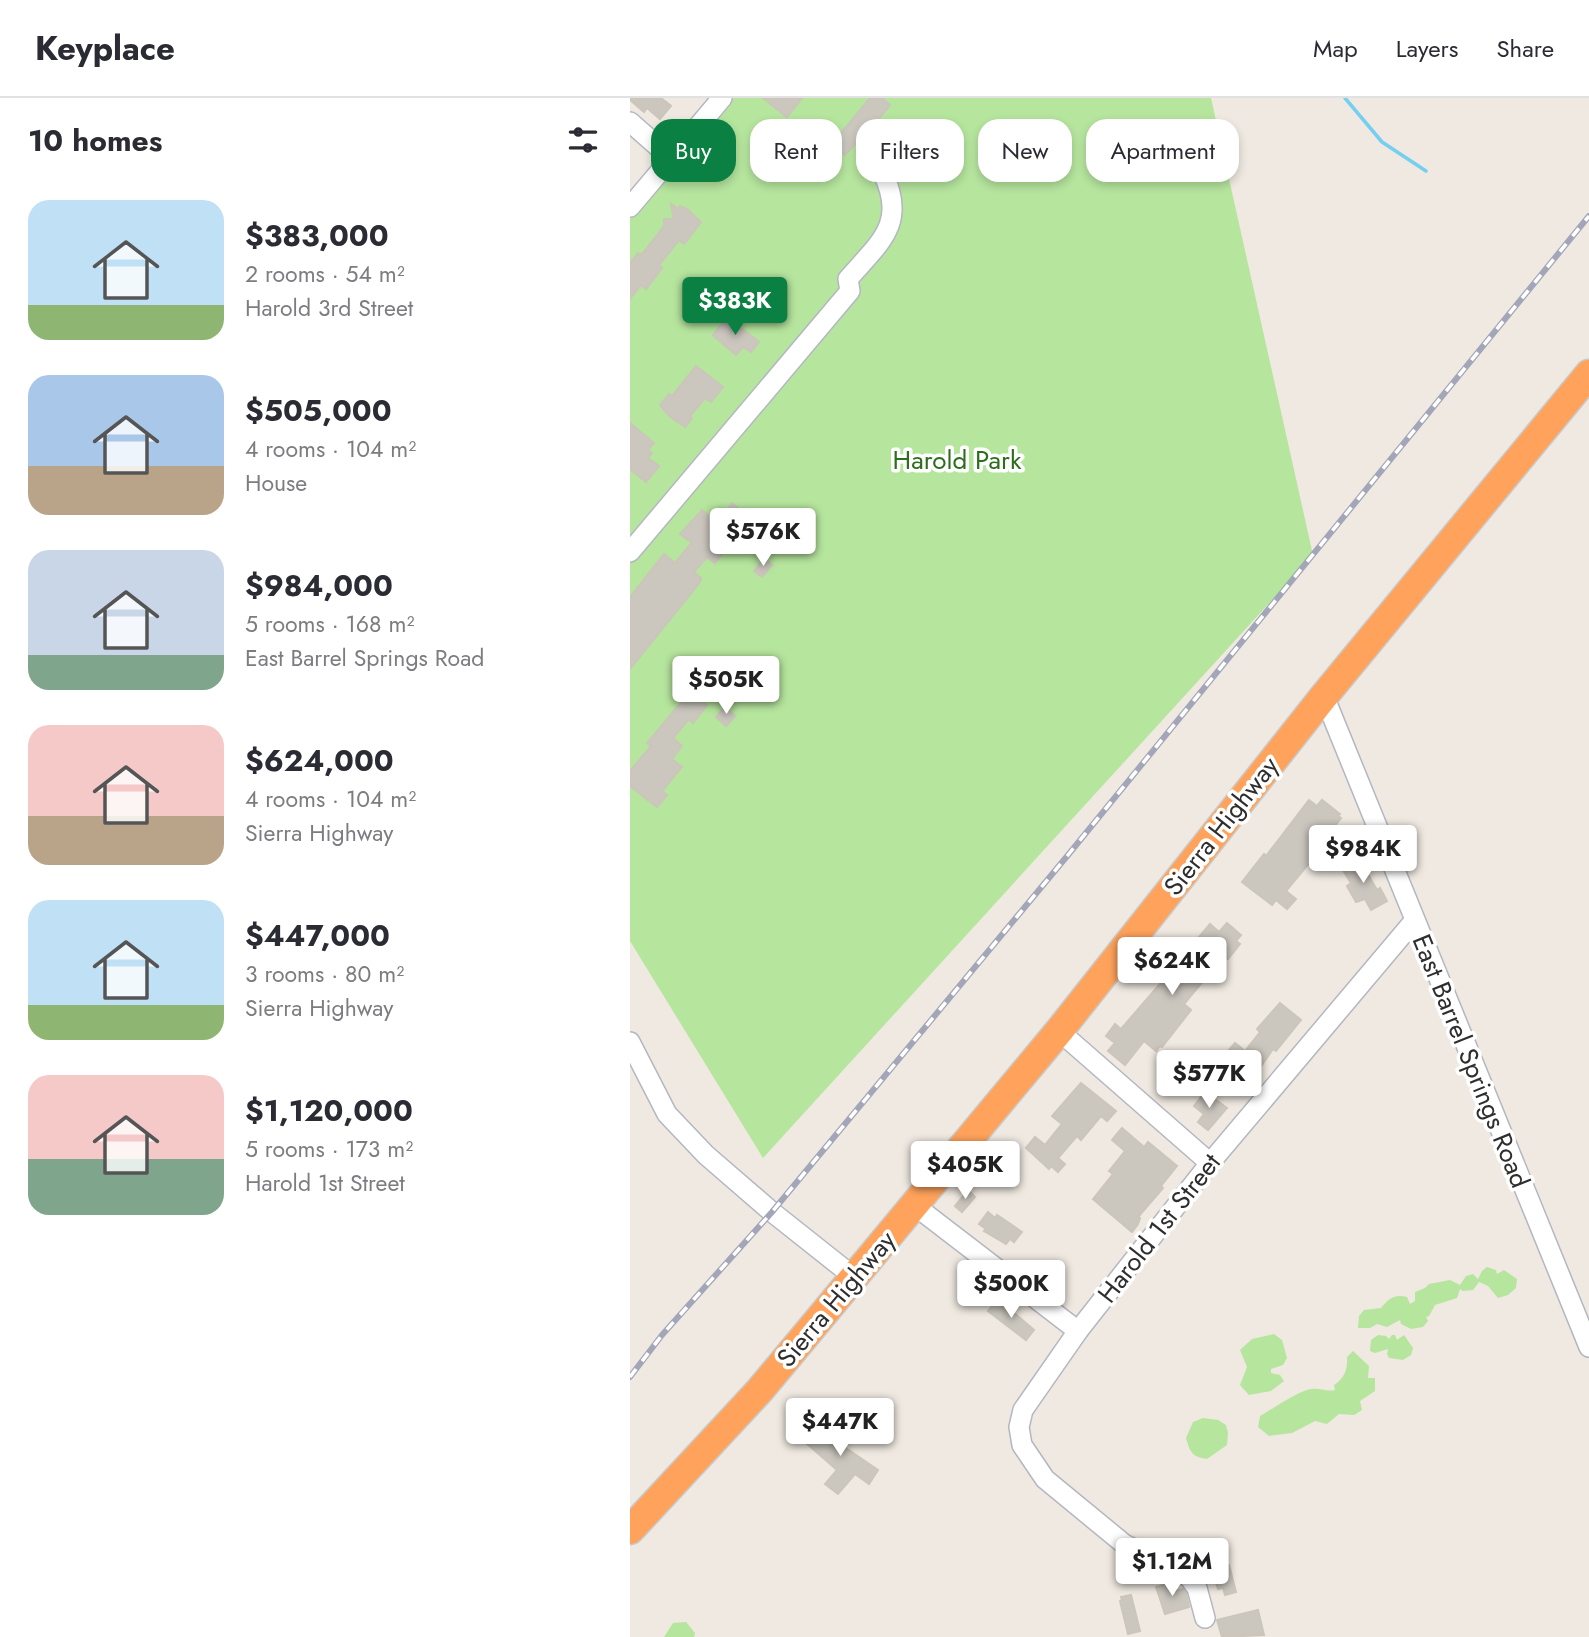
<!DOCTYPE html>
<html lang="en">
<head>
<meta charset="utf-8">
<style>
	:root { --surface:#fff; --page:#f7f7f7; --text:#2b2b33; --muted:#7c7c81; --line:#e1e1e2; --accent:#0b8043 }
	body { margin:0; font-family:Jost,sans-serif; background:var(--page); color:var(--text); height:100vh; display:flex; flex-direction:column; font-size:26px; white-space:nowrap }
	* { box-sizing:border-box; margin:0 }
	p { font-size:23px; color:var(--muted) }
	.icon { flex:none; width:38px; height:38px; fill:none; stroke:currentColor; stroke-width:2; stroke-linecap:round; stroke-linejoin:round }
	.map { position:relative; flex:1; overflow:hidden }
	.panel { display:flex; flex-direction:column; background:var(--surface); width:630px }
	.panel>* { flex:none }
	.banner { position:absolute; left:21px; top:21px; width:665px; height:63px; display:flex; gap:14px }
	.price { position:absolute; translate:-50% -60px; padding:0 16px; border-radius:7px; background:#fff; color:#222; font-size:23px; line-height:46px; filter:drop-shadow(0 2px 4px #0008) }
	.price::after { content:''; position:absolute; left:50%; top:42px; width:21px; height:16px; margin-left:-10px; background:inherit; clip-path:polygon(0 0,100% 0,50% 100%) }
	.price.active { background:var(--accent); color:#fff }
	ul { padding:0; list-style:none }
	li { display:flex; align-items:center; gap:21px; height:175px; padding:0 28px }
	li span { display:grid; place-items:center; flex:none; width:196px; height:140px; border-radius:21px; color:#555 }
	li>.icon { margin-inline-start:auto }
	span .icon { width:84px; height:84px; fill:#fffc; stroke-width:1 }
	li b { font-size:30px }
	h2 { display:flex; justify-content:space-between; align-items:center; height:84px; padding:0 28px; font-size:30px }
	.pill { padding:0 24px; border-radius:21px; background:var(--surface); box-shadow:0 4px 10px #0003; font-size:24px; line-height:63px }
	.pill.active { background:var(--accent); color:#fff }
	header { display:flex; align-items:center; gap:42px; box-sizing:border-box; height:98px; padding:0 35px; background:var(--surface); border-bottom:2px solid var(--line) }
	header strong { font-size:33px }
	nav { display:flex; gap:38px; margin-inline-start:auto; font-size:24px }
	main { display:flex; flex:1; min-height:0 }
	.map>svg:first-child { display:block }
	.green { fill:#b6e59e }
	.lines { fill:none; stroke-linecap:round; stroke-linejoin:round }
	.stream { stroke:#75cff0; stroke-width:3.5 }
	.building { fill:#cbc7bf; stroke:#cbc5ba; stroke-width:2 }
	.minor-casing { stroke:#b4b7c1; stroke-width:22 }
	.highway-casing { stroke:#c9c9c9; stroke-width:31 }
	.minor { stroke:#fff; stroke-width:19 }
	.highway { stroke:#ffa35c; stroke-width:28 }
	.rail-casing { stroke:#a3a6b8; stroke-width:6 }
	.rail { stroke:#fff; stroke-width:3.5; stroke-dasharray:10; stroke-linecap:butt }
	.labels { text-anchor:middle; stroke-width:7; stroke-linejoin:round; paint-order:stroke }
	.park-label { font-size:26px; fill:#2c6e1b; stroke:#fff }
	.street-label { font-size:26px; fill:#2e2e2e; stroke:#fff }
</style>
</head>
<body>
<header>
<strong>Keyplace</strong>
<nav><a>Map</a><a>Layers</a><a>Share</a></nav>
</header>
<main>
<section class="panel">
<h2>10 homes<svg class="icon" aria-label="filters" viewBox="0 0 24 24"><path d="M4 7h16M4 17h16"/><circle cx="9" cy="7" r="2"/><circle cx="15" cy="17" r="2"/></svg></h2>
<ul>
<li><span style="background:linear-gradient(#bfe0f5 75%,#8fb573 0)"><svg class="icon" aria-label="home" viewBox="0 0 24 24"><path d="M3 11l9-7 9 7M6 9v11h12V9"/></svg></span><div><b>$383,000</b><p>2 rooms · 54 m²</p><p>Harold 3rd Street</p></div></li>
<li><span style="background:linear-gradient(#a9c7e8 65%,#b9a48a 0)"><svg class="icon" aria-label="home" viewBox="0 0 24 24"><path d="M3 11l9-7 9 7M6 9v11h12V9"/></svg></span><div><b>$505,000</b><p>4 rooms · 104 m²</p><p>House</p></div></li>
<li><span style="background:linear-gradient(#c9d6e8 75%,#7fa58c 0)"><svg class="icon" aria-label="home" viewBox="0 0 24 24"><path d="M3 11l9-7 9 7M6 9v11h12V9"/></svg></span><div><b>$984,000</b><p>5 rooms · 168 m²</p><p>East Barrel Springs Road</p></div></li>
<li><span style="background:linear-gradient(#f6c9c9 65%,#b9a48a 0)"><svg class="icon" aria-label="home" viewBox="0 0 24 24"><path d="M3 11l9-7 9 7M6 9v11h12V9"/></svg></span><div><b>$624,000</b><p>4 rooms · 104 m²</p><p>Sierra Highway</p></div></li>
<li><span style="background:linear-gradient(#bfe0f5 75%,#8fb573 0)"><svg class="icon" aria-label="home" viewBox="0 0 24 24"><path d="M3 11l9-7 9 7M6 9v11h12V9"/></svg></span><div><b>$447,000</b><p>3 rooms · 80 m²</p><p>Sierra Highway</p></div></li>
<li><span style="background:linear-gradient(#f6c9c9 60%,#7fa58c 0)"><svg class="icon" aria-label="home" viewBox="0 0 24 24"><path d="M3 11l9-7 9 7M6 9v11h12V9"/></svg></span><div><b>$1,120,000</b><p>5 rooms · 173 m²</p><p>Harold 1st Street</p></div></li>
</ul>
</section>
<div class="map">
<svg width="959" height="1539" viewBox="0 0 959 1539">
	<rect width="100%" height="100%" fill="#efe9e1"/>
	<!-- green -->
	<g class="green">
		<polygon points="98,0 581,0 683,457 133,1060 0,843 0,121"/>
		<path d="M857 1169 866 1172 867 1176 874 1172 887 1181 886 1190 878 1197 868 1200 858 1188 849 1184 843 1192 833 1193 830 1191 827 1200 805 1207 799 1218 796 1219 798 1223 793 1229 781 1231 771 1226 770 1222 757 1229 747 1226 740 1230H728L729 1218 734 1212 751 1210C759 1200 765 1196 777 1199L780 1206 785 1203V1194L795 1190 799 1186 820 1182 830 1187 836 1178 843 1176 848 1181 852 1173Z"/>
		<polygon points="644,1236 652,1242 657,1260 653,1267 641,1271 641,1275 650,1277 654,1283 641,1293 619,1297 610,1287 617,1269 610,1252 622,1241"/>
		<polygon points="748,1237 756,1238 759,1241 762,1237 765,1237 767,1242 774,1237 783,1250 781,1257 773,1262 759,1260 757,1256 758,1251 745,1255 740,1253 741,1242"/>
		<path d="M723 1253 739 1268 738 1280H745V1293L730 1303 732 1312 724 1317 709 1316 697 1326 685 1323 662 1335 639 1338 628 1329 630 1318C643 1311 669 1292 682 1291 690 1290 696 1294 705 1292L704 1287C714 1281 718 1271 717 1259Z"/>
		<path d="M573 1320 588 1322 596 1327 598 1335 597 1347 577 1361C562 1359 560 1354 556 1340L563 1324Z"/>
		<polygon points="56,1524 65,1535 64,1539 34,1539 43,1525"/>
	</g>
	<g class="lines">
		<!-- stream -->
		<polyline class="stream" points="715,0 752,44 796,73"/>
	</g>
	<!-- building -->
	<g class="building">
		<polygon points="0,0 31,0 41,8 30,21 17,10 14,14 0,2"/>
		<polygon points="133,0 172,0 157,19"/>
		<polygon points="240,0 252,0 260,7 235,38 252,43 248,54 225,46 215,57 202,46"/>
		<polygon points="41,106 48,111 50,108 57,111 71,124 54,146 49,142 29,167 32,170 16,191 11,187 0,201 0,165 8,155 9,157 13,155 34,128 34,121 44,121"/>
		<polygon points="97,219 129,244 121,254 113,249 106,257 83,237"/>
		<polygon points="66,268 93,289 81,304 75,300 60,318 62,320 55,329 39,318 30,307 39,296 42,298"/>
		<polygon points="0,325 24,345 18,352 22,355 18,360 29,368 16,384 0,371"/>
		<polygon points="102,405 111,413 103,422 108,427 88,452 92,456 85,465 77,459 64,474 71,480 70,484 0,571 0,499 34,456 45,465 54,454 62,445 50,436 72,412 82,420 89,411 94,415"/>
		<polygon points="134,461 142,467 132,479 124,473"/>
		<polygon points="64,589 77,599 73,604 77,607 63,625 59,621 43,640 52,648 42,661 52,669 32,693 37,697 27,709 0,688 0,673 21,648 17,645"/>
		<polygon points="95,609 105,618 96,628 86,619"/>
		<polygon points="679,702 687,708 692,702 710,716 708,718 711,720 701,733 707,737 682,766 680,764 656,793 666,801 657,811 646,802 642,807 612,784 634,756 636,758"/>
		<polygon points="728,759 747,792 750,790 757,803 741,812 735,801 726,804 717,788 721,785 711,769"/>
		<polygon points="597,825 611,837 606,843 610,846 598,861 594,858 554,906 561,912 532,949 530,948 526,953 514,943 495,967 478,953 485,945 476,938 485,926 491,931 542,872 551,880 568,860 558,852 580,826 589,834"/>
		<polygon points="650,905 671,922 646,953 643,951 622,981 610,971 605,979 596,972 602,965 594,958 605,945 615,953 630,934 627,931"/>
		<polygon points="451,985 486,1013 477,1023 471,1018 451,1042 447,1038 428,1060 435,1066 428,1074 421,1068 419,1071 396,1050 405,1039 415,1047 432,1026 422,1018"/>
		<polygon points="575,994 597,1010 578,1032 568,1024 574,1016 564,1008"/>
		<polygon points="492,1030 514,1049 518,1044 547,1068 531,1088 533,1090 508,1119 510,1120 508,1126 502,1134 463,1101 483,1076 479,1073 495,1053 482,1042"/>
		<polygon points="338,1092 345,1099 332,1114 325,1108"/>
		<polygon points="358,1114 365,1120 367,1117 392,1134 384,1144 380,1141 376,1146 354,1133 356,1131 349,1126"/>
		<polygon points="368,1201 404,1232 396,1242 358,1213"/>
		<polygon points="195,1324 217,1343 213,1348 248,1372 239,1386 225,1376 208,1396 195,1386 207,1372 176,1345"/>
		<polygon points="599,1467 606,1494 595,1497 593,1490 588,1491 584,1478 589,1476 588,1471"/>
		<polygon points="543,1484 546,1493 553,1491 556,1495 559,1509 535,1516 526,1489"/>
		<polygon points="501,1497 510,1533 498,1536 490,1503 492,1502 491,1499"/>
		<polygon points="628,1512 634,1537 592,1539 587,1522"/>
	</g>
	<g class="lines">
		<!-- minor casing -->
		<g class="minor-casing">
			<g id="minor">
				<polyline points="0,24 41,60"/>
				<polyline points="0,109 92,0"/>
				<path d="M0 454 220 193 218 181C250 144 277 126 253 75"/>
				<polyline points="694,598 959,1249"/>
				<polyline points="429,933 580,1065"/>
				<polyline points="0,944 37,1016 76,1057 142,1114 224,1179"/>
				<polyline points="284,1107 448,1233"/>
				<polyline points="575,1520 567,1490 558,1478 494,1446 415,1381 392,1347 389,1329 393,1312 448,1233 580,1065 784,823"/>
			</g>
		</g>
		<!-- highway casing -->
		<g class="highway-casing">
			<polyline id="highway" points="0,1432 130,1292 429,933 694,598 959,276"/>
		</g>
		<!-- minor -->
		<use href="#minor" class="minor"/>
		<!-- highway -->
		<use href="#highway" class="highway"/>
		<!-- rail casing -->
		<g class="rail-casing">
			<polyline id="rail" points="0,1279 32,1237 142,1114 438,757 959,118"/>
		</g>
		<!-- rail -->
		<use href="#rail" class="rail"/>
	</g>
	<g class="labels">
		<!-- park labels -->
		<g class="park-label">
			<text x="327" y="371">Harold Park</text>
		</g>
		<!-- street labels -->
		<g class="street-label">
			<text transform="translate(591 728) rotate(-52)" y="9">Sierra Highway</text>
			<text transform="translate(841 963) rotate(68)" y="9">East Barrel Springs Road</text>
			<text transform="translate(529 1130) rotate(-52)" y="9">Harold 1st Street</text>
			<text transform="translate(206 1201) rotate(-50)" y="9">Sierra Highway</text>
		</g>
	</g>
</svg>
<b class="price active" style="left:105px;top:239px">$383K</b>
<b class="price" style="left:133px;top:470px">$576K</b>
<b class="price" style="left:96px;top:618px">$505K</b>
<b class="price" style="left:733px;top:787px">$984K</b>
<b class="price" style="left:542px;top:899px">$624K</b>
<b class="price" style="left:579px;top:1012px">$577K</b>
<b class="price" style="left:335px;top:1103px">$405K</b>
<b class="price" style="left:381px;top:1222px">$500K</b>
<b class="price" style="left:210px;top:1360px">$447K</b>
<b class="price" style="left:542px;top:1500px">$1.12M</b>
<div class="banner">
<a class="pill active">Buy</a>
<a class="pill">Rent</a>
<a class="pill">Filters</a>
<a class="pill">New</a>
<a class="pill">Apartment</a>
</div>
</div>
</main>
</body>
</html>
